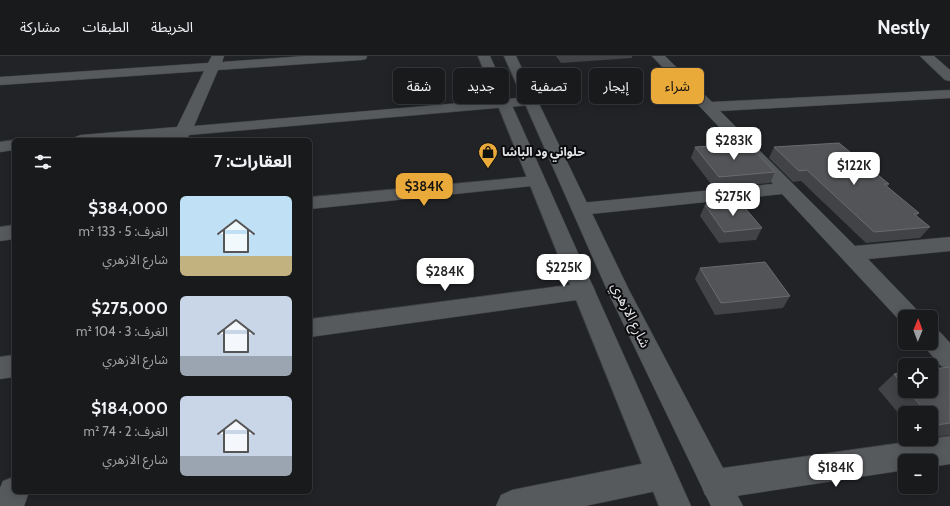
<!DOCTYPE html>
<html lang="ar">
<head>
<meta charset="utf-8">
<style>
	:root { --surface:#191a1c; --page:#222325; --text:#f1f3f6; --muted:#9fa1a3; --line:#37383b; --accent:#eaaa39 }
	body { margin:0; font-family:Cabin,"Noto Sans Arabic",sans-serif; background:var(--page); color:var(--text); direction:rtl; height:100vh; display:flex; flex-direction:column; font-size:15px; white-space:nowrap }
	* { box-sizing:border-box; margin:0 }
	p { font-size:13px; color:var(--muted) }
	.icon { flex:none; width:22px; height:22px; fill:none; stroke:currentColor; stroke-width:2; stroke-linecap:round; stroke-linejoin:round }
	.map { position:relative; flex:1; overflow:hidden; direction:ltr }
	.side { position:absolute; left:12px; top:82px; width:300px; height:356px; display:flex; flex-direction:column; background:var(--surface); border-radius:6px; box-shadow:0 2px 10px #0003,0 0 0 1px var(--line); direction:rtl }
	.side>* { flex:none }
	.guide { position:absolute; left:324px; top:12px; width:380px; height:36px; direction:rtl; display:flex; gap:8px }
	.needle { width:26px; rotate:1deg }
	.controls { position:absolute; left:898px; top:254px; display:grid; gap:8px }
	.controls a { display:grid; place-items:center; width:40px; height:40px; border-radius:6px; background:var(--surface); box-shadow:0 2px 10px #0003,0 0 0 1px var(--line); font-size:20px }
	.price { position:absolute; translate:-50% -34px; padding:0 9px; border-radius:8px; background:#fff; color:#222; font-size:13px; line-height:26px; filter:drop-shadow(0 1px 2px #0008) }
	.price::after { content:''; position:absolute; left:50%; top:24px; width:12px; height:9px; margin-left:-6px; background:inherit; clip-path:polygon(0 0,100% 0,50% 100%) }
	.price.current { background:var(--accent); color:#111 }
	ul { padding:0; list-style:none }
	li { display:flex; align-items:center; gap:12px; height:100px; padding:0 20px }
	li span { display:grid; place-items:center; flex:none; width:112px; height:80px; border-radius:6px; color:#555 }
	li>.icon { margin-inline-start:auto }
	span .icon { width:48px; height:48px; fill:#fffc; stroke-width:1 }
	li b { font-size:17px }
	h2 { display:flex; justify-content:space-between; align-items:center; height:48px; padding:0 20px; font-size:17px }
	.chip { padding:0 14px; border-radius:6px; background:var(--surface); box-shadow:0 2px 10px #0003,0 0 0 1px var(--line); font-size:14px; line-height:36px }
	.chip.current { background:var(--accent); color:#111 }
	header { display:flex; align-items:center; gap:24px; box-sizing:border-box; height:56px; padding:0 20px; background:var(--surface); border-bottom:1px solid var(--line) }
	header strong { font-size:19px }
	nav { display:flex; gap:22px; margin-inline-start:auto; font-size:14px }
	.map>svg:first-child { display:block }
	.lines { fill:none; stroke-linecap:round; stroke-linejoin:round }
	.minor-casing { stroke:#3f4143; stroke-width:1 }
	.tertiary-casing { stroke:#3f4143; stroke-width:1 }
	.minor { fill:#575a5d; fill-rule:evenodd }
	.tertiary { fill:#575a5d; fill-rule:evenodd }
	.wall { fill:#414346 }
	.building { fill:#525457; stroke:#696b6e }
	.labels { text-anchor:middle; stroke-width:4; stroke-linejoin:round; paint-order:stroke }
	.far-poi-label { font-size:12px; font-weight:bold; fill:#e2e4e6; stroke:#0c0c0e; text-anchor:start }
	.street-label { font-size:14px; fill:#e2e4e6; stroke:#0c0c0e }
</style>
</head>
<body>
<header>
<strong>Nestly</strong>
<nav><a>الخريطة</a><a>الطبقات</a><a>مشاركة</a></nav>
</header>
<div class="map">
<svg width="950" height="450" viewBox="0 0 950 450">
	<rect width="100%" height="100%" fill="#212326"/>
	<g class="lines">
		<!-- minor casing -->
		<g class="minor-casing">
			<g id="minor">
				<polygon points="212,0 224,0 222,6 305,0 367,0 366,3 361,4 218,14 194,70 531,41 536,42 538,45 536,48 531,49 189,79 187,84 171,84 172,81 136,84 73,84 75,81 81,79 177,71 204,15 0,29 0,21 208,7"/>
				<polygon points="652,0 665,0 712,46 950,34 950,42 720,55 855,190 950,181 950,195 868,203 918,255 922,261 905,261 905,268 902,267 782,138 581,159 574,157 571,153 574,149 581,147 773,128"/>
				<polygon points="920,0 934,0 950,14 950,25 945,24"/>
				<polygon points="14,84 14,94 0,96 0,86"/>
				<polygon points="536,120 542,121 545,125 542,129 310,153 310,141"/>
				<polygon points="14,169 14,183 0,185 0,171"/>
				<polygon points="584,227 592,229 595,235 592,241 584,243 310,281 310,263"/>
				<polygon points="931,273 940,276 950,287 950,313 941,310 921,287 931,287"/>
				<polygon points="14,299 14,321 0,323 0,301"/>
				<polygon points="950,380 950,408 931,411 931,405 905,405 905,414 716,443 705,439 701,428 705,417 716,413"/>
				<polygon points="661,404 672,409 676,419 672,429 661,434 585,450 496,450 501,439 512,434"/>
				<polygon points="14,421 14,436 29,436 24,450 0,450 0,432 3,425"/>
			</g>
		</g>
		<!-- tertiary casing -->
		<g class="tertiary-casing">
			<g id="tertiary">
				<polygon points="478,0 490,0 691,450 659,450"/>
				<polygon points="504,0 516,0 629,234 743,450 711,450 607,234"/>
			</g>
		</g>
		<!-- minor -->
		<use href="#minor" class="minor"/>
		<!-- tertiary -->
		<use href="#tertiary" class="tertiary"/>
	</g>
	<!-- wall -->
	<g class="wall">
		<polygon points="556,0 632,0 632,2 561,7"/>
		<polygon points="695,91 730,91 775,116 770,127 714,132 691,102"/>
		<polygon points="774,91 889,128 887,131 919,157 917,160 930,171 920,182 866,187 801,125 793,126 769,102"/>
		<polygon points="705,149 762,172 756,184 719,187 700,160"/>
		<polygon points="700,212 790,240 783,252 715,259 695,223"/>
		<polygon points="950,311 950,379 931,381 931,357 905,357 905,365 878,333 894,318 905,316 905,335 931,335 931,314"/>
	</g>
	<!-- building -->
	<g class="building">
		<polygon points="839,87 889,128 884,128 919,157 914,158 930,171 874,176 807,114 799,115 774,91"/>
		<polygon points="728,89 730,91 746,90 748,92 752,92 775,116 719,121 695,91"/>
		<polygon points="740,146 762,172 724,176 705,149"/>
		<polygon points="765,206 790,240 721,247 700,212"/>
		<polygon points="950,311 950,367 937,369 931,362 931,357 927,357 908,335 931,335 931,313"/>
		<polygon points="905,316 905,331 894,318"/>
	</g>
	<!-- icons -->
	<defs>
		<g id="shop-pin" transform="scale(1)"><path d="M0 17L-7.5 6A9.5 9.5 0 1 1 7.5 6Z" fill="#eaaa39" stroke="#0c0c0e"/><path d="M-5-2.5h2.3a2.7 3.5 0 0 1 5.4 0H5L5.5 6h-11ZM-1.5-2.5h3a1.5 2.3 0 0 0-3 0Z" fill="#111"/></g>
	</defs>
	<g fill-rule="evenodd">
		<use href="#shop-pin" x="488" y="96"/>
	</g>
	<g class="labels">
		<!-- far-poi labels -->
		<g class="far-poi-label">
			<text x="502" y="100">حلواني ود الباشا</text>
		</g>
		<!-- street labels -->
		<g class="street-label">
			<text transform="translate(631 259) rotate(64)" y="5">شارع الازهري</text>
		</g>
	</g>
</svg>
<div class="controls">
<a><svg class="needle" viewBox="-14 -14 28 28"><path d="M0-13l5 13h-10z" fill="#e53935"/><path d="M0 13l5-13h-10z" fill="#9fa1a3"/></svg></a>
<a><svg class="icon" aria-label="locate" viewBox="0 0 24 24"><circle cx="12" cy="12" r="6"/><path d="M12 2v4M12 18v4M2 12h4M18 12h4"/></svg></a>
<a>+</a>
<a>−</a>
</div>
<b class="price" style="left:734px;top:105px">$283K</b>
<b class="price" style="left:854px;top:130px">$122K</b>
<b class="price current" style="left:424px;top:151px">$384K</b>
<b class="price" style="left:733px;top:161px">$275K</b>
<b class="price" style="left:564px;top:232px">$225K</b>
<b class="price" style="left:445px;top:236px">$284K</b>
<b class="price" style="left:836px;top:432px">$184K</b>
<div class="guide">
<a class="chip current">شراء</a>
<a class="chip">إيجار</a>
<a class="chip">تصفية</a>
<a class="chip">جديد</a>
<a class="chip">شقة</a>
</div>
<section class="side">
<h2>العقارات: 7<svg class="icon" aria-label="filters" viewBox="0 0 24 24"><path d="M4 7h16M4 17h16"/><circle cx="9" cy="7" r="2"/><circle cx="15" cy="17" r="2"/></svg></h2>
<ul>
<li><span style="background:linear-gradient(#bfe0f5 75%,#c2b280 0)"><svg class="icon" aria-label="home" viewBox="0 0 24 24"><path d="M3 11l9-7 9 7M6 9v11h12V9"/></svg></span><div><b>$384,000</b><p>الغرف: 5 · 133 m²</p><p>شارع الازهري</p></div></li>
<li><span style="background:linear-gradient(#c9d6e8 75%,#9aa5b1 0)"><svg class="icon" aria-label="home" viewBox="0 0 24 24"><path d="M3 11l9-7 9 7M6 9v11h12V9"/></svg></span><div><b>$275,000</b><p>الغرف: 3 · 104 m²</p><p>شارع الازهري</p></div></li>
<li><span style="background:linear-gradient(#c9d6e8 75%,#9aa5b1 0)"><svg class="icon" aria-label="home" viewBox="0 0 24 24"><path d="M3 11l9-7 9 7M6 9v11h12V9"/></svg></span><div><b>$184,000</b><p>الغرف: 2 · 74 m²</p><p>شارع الازهري</p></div></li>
</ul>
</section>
</div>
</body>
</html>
